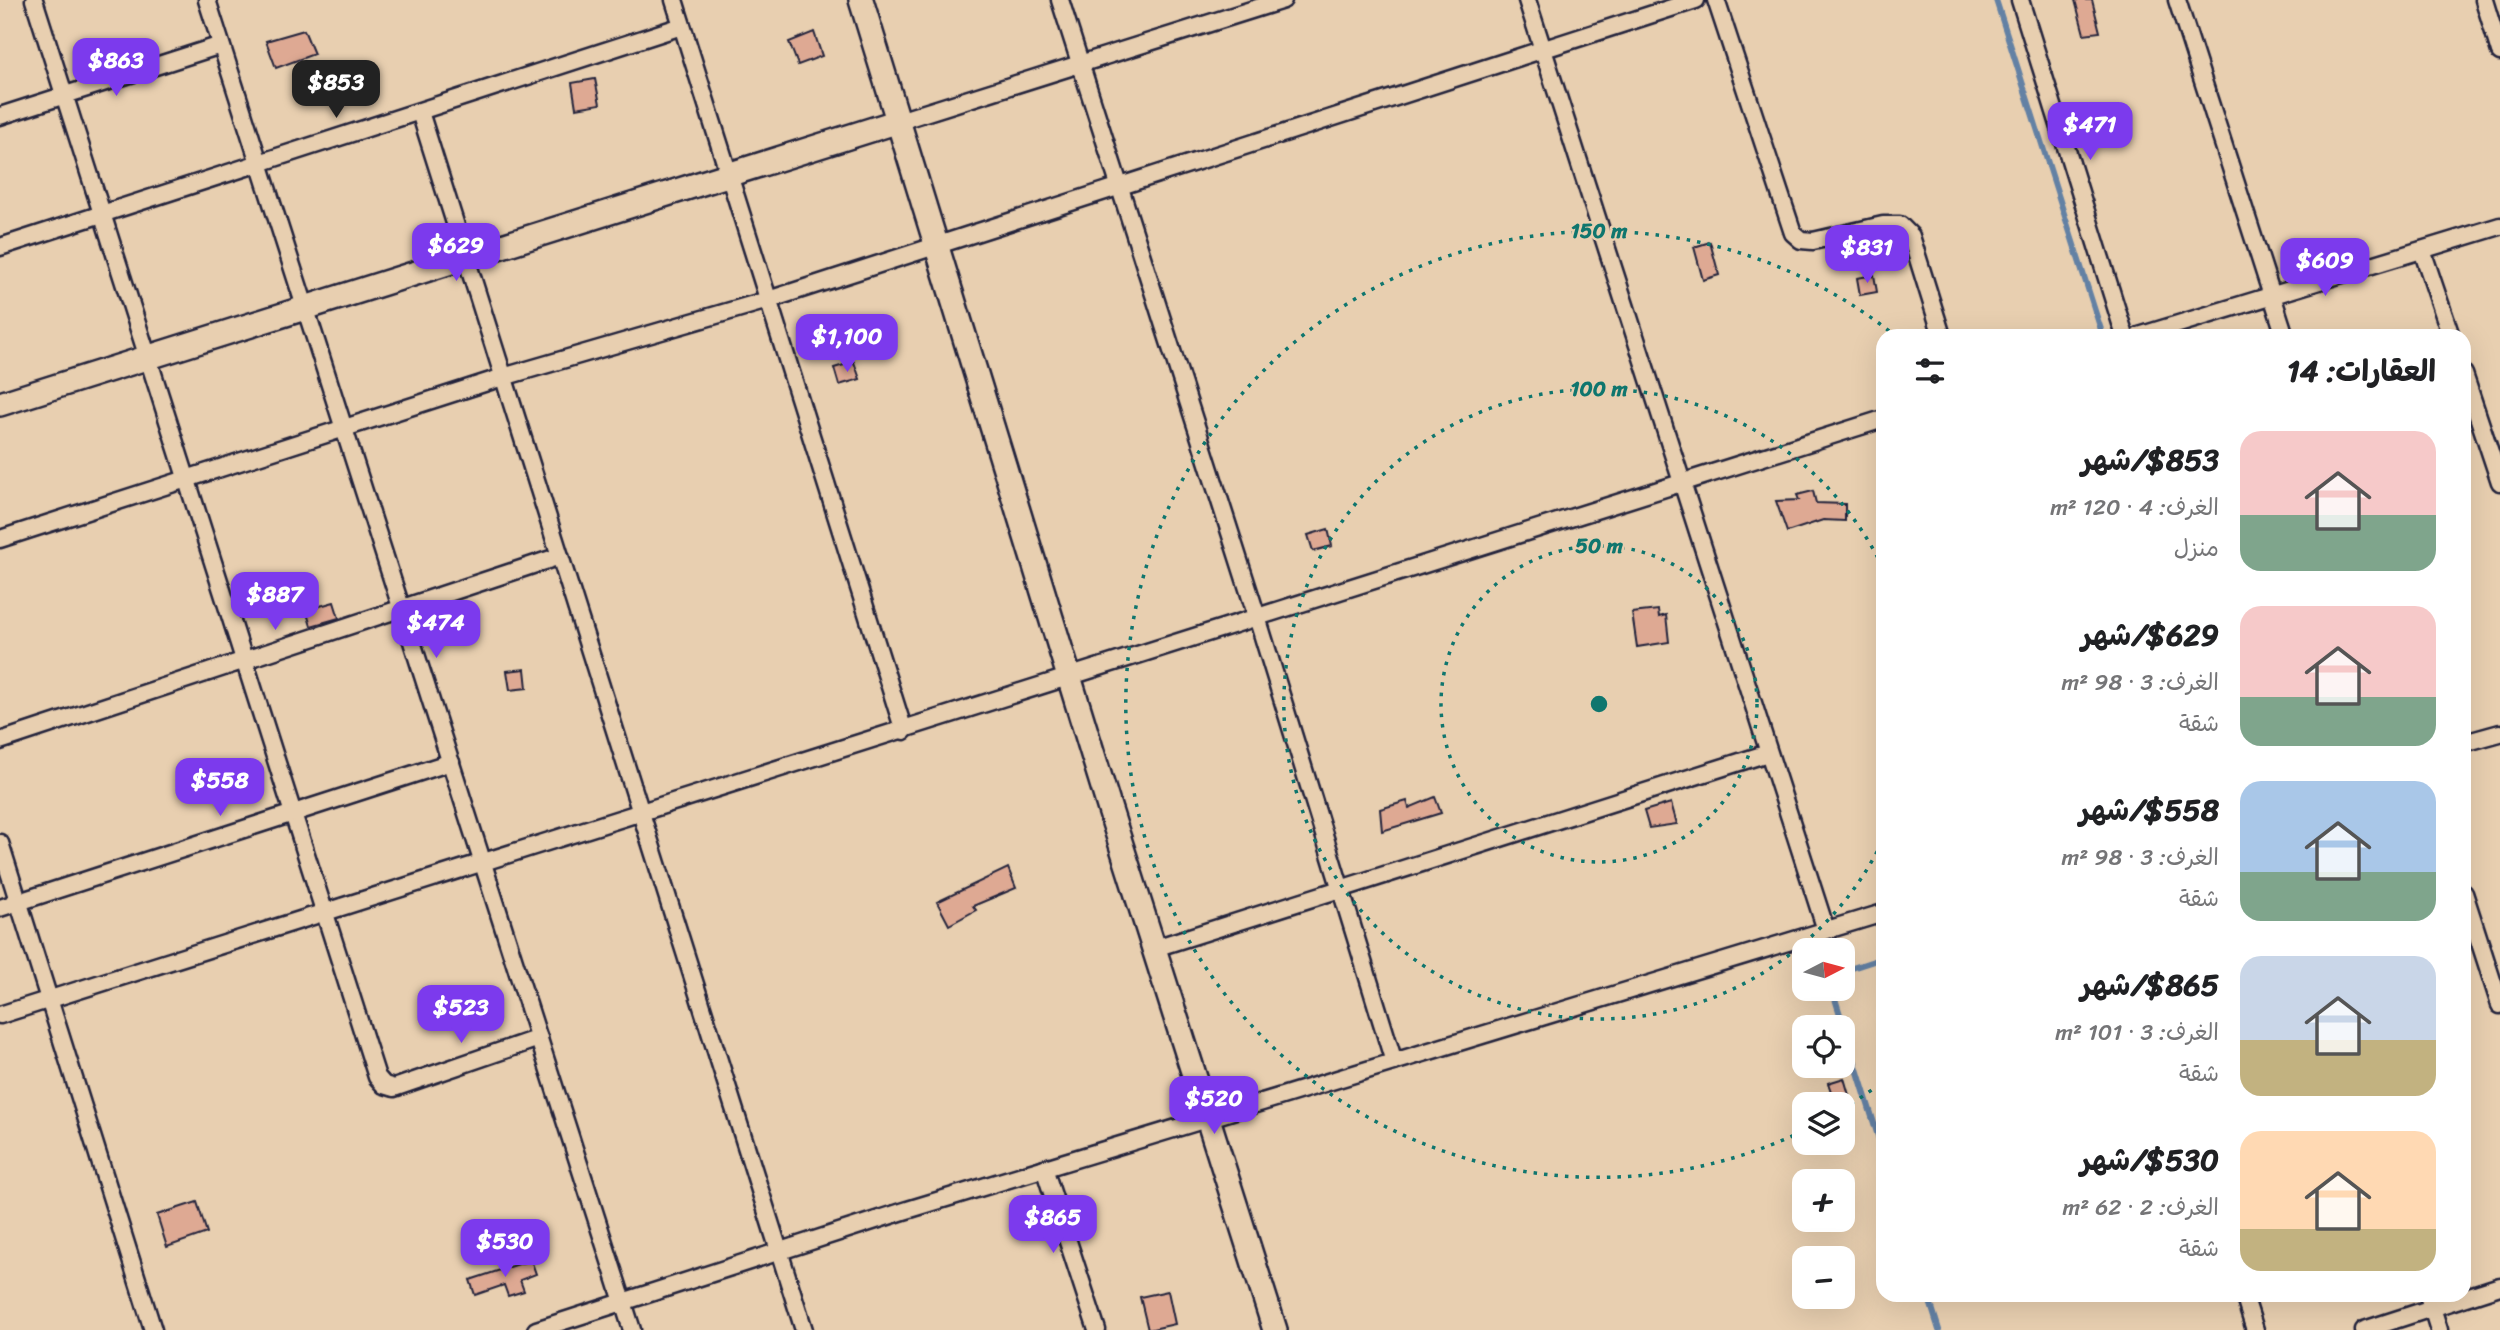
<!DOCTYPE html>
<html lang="ar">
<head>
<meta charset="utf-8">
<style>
	:root { --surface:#fff; --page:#f2f2f2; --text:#202124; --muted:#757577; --accent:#7c3aed }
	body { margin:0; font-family:Sriracha,"Playpen Sans Arabic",sans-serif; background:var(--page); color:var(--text); direction:rtl; height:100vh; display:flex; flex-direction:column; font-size:26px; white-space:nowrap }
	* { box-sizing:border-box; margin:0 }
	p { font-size:23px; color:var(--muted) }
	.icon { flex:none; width:38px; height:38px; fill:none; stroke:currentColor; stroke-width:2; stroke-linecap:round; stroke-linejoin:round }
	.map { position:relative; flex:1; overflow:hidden; direction:ltr }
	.panel { position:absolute; left:1876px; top:329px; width:595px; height:973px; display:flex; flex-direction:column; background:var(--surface); border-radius:21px; box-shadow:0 7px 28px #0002; direction:rtl }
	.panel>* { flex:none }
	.needle { width:46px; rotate:84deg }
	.buttons { position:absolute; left:1792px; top:938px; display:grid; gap:14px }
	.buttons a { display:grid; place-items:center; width:63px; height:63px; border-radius:14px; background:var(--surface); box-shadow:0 7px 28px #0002; font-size:35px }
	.price { position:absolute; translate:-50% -60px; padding:0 16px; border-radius:14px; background:var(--accent); color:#fff; font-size:23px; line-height:46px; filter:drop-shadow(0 2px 4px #0008) }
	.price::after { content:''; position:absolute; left:50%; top:42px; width:21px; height:16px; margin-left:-10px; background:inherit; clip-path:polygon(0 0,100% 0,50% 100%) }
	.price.active { background:#222; color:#fff }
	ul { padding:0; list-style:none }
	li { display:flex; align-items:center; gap:21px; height:175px; padding:0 35px }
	li span { display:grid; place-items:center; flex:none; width:196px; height:140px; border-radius:21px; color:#555 }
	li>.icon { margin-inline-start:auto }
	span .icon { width:84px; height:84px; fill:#fffc; stroke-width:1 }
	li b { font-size:30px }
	h2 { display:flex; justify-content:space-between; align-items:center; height:84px; padding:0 35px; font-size:30px }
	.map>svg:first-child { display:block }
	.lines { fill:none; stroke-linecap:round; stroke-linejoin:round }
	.stream { stroke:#6381a4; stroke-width:6 }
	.building { fill:#dea993; stroke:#22223b; stroke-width:2 }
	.street-casing { stroke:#22223b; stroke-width:21 }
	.secondary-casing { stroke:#22223b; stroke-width:28 }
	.street { stroke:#e8cfb0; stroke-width:16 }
	.secondary { stroke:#e8cfb0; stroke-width:23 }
	.ring { fill:none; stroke:#0f766e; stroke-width:3.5; stroke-dasharray:3.5 7 }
	.centre { fill:#0f766e; stroke:#e8cfb0; stroke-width:3.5 }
	.ring-label { font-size:21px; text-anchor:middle; font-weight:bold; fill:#0f766e; stroke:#e8cfb0; stroke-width:5; stroke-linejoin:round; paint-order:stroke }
</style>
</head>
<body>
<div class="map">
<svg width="2500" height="1330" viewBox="0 0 2500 1330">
	<rect width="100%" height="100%" fill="#e8cfb0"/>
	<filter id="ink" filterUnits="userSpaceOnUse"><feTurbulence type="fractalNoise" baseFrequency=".0143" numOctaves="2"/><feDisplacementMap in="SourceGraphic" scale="14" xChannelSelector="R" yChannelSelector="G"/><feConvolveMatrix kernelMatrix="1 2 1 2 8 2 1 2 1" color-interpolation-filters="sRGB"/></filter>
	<g filter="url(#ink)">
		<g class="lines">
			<!-- stream -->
			<g class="stream">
				<polyline points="1996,0 2103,336"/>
				<polyline points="1843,971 1883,958"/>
				<polyline points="1832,989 1883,1152"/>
				<polyline points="1928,1295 1939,1330"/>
			</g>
		</g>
		<!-- building -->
		<g class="building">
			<polygon points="2075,0 2092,0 2100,32 2084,34"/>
			<polygon points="304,30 314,54 276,68 266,41"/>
			<polygon points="814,32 822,56 798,65 789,42"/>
			<polygon points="595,79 600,104 576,108 572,83"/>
			<polygon points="1710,242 1719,275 1703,280 1694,247"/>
			<polygon points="1874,275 1877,292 1860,295 1857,278"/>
			<polygon points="854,362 860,379 839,385 834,368"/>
			<polygon points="1813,491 1816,503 1845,504 1845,521 1823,520 1787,532 1776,501 1799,500 1797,495"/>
			<polygon points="1328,529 1332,546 1313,551 1308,535"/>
			<polygon points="334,602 339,618 311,626 306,610"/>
			<polygon points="1658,610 1659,617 1666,615 1669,642 1637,647 1632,613"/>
			<polygon points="525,669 527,688 510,690 507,671"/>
			<polygon points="1435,797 1441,813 1382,831 1380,809 1407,801 1409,808"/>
			<polygon points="1671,803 1677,824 1649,828 1644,811"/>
			<polygon points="1008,868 1016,888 973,906 976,910 949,925 937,902"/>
			<polygon points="1844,1078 1849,1095 1834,1100 1828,1083"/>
			<polygon points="197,1202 207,1233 167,1247 157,1215"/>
			<polygon points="531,1260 536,1274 520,1280 524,1291 508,1296 504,1285 475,1295 470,1280"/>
			<polygon points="1168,1291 1175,1324 1148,1330 1140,1297"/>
		</g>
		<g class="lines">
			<!-- street casing -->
			<g class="street-casing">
				<g id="street">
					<polyline points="34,0 377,1077 384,1085 394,1088 539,1038"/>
					<polyline points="207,0 632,1330"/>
					<polyline points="674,0 904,731"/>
					<polyline points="1060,0 1257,617 1394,1062"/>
					<polyline points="1527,0 1826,930"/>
					<polyline points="1716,0 1793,233 1801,240 1813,241 1883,225 1900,225 1911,236 1942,336"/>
					<polyline points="2020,0 2125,336"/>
					<polyline points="2177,0 2285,336"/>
					<polyline points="2484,0 2500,52"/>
					<polyline points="420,112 804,1330"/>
					<polyline points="0,116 221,45"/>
					<polyline points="899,121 1283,0"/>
					<polyline points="0,247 682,26"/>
					<polyline points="2422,250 2451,336"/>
					<polyline points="2139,336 2500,226"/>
					<polyline points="2464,374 2500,482"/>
					<polyline points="0,539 503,377 768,300 1696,0"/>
					<polyline points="0,741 560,556"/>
					<polyline points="2464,743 2500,733"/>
					<polyline points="0,843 153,1330"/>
					<polyline points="2464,893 2500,1005"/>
					<polyline points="0,908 451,762"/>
					<polyline points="1155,948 1768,753"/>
					<polyline points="0,1015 1883,419"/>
					<polyline points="1044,1168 1097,1330"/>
					<polyline points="2244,1295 2255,1330"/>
					<polyline points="2428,1295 2439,1330"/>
					<polyline points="536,1330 904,1211 1883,913"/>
					<polyline points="2364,1330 2500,1286"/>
				</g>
			</g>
			<!-- secondary casing -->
			<g class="secondary-casing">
				<g id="secondary">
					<polyline points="861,0 1110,810 1275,1330"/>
					<polyline points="0,404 899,121"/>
				</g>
			</g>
			<!-- street -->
			<use href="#street" class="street"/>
			<!-- secondary -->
			<use href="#secondary" class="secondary"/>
		</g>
	</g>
	<!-- distance rings -->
	<g class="ring">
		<circle cx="1599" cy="704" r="158"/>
		<path d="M1882 842A315 315 0 1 1 1882 566"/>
		<path d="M1880 1084A473 473 0 0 1 1846 1107M1803 1131A473 473 0 1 1 1893 334"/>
	</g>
	<circle cx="1599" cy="704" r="10" class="centre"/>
	<g class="ring-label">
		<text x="1599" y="238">150 m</text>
		<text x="1599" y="396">100 m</text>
		<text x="1599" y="553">50 m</text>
	</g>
</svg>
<div class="buttons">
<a><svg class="needle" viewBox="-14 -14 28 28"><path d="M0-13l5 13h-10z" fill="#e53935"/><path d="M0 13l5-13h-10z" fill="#757577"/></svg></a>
<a><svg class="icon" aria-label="locate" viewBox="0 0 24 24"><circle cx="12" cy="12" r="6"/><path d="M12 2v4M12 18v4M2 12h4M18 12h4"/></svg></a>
<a><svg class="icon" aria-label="layers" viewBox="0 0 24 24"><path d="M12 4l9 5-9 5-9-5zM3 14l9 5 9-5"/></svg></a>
<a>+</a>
<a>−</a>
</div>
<b class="price" style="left:116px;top:98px">$863</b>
<b class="price active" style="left:336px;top:120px">$853</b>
<b class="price" style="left:2090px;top:162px">$471</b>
<b class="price" style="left:456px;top:283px">$629</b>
<b class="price" style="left:1867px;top:285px">$831</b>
<b class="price" style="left:2325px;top:298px">$609</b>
<b class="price" style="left:847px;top:374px">$1,100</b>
<b class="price" style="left:275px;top:632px">$887</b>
<b class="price" style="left:436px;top:660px">$474</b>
<b class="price" style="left:220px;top:818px">$558</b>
<b class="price" style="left:461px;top:1045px">$523</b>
<b class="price" style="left:1214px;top:1136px">$520</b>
<b class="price" style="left:1053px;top:1255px">$865</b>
<b class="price" style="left:505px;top:1279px">$530</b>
<section class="panel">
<h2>العقارات: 14<svg class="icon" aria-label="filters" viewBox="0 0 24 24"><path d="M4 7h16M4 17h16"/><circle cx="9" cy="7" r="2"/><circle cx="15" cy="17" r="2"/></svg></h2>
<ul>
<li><span style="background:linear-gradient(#f6c9c9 60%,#7fa58c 0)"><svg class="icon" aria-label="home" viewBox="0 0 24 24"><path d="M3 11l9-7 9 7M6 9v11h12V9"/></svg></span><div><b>$853/شهر</b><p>الغرف: 4 · 120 m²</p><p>منزل</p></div></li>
<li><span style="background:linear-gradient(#f6c9c9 65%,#7fa58c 0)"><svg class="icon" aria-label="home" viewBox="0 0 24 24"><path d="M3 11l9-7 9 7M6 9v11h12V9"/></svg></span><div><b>$629/شهر</b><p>الغرف: 3 · 98 m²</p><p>شقة</p></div></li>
<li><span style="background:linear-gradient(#a9c7e8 65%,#7fa58c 0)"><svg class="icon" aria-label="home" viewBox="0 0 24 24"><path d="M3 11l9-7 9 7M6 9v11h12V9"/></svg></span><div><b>$558/شهر</b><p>الغرف: 3 · 98 m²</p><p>شقة</p></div></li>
<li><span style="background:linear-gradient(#c9d6e8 60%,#c2b280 0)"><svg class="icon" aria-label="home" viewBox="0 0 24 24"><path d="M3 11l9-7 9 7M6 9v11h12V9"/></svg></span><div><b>$865/شهر</b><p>الغرف: 3 · 101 m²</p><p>شقة</p></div></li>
<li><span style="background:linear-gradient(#ffd9b3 70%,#c2b280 0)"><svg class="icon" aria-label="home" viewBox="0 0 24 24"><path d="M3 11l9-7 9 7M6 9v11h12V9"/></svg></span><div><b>$530/شهر</b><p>الغرف: 2 · 62 m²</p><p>شقة</p></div></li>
</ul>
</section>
</div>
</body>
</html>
